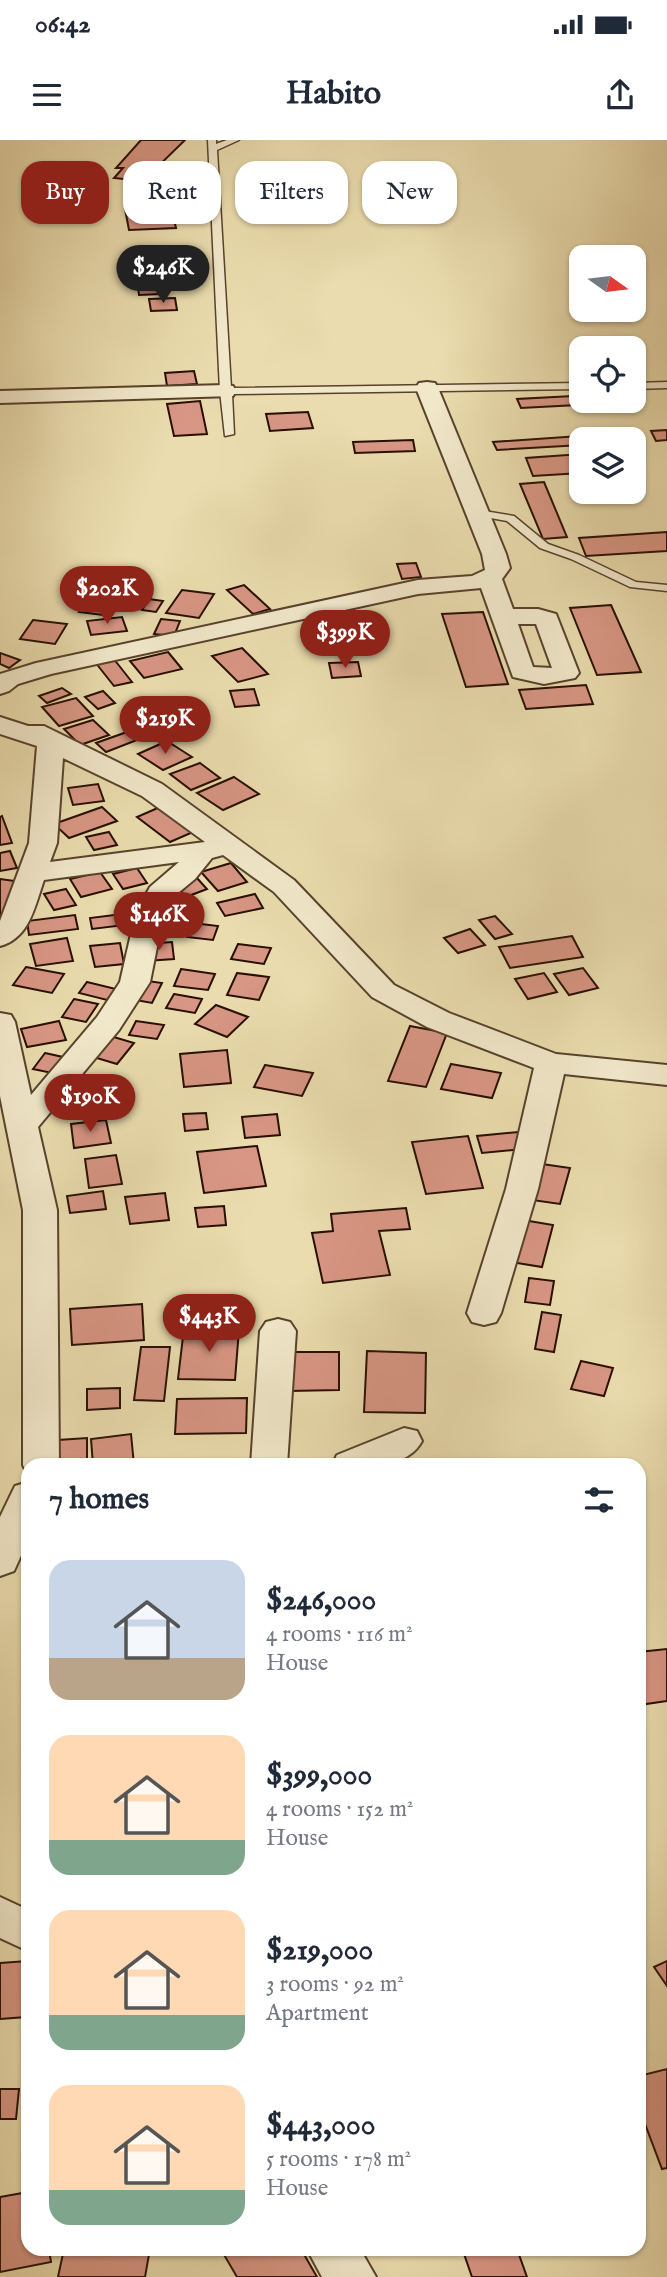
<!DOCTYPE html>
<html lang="en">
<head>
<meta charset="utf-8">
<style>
	:root { --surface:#fff; --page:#f2f2f3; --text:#1f2937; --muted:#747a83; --accent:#8f2418 }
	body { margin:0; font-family:"IM FELL English",serif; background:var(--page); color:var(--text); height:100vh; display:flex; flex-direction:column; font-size:26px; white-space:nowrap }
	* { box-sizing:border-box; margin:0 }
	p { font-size:23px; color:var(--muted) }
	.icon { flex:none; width:38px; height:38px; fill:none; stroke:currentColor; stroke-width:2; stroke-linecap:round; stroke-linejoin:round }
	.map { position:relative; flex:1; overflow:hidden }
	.details { position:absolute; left:21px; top:1318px; width:625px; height:798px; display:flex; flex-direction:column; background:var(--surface); border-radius:21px; box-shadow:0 2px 5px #0004 }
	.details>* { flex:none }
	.guide { position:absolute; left:21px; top:21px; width:626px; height:63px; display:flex; gap:14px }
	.needle { width:46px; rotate:104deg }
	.fabs { position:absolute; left:569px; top:105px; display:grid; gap:14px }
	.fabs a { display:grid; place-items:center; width:77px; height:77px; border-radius:14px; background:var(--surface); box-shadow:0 2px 5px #0004; font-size:35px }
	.price { position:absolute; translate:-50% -60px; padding:0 16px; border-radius:24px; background:var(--accent); color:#fff; font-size:23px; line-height:46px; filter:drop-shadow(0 2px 4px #0008) }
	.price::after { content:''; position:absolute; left:50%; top:42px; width:21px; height:16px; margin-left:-10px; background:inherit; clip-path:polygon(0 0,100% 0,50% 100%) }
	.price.on { background:#222; color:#fff }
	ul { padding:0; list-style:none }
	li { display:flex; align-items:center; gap:21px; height:175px; padding:0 28px }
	li span { display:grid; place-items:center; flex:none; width:196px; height:140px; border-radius:21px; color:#555 }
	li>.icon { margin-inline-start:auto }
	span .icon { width:84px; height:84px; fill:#fffc; stroke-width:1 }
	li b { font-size:30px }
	h2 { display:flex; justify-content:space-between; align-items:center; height:84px; padding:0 28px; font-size:30px }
	.tag { padding:0 24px; border-radius:21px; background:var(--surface); box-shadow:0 2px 5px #0004; font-size:24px; line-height:63px }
	.tag.on { background:var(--accent); color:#fff }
	.status { display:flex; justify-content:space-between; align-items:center; height:49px; padding:0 35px; background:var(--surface); direction:ltr }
	.status svg { height:19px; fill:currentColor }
	header { display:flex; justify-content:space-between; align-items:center; height:91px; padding:0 28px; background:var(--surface); font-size:32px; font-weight:700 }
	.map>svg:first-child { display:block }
	.building { fill:#d89684; stroke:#280f00; stroke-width:2 }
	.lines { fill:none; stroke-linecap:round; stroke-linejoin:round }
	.lane-casing { stroke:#58422c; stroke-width:3 }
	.street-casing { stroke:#58422c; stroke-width:4 }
	.lane { fill:#f1e8ca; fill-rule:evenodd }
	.street { fill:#f1e8ca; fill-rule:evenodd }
</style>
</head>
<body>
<div class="status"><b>06:42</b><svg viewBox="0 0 49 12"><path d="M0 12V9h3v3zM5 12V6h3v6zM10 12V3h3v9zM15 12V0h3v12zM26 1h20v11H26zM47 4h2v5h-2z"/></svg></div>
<header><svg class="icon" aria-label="menu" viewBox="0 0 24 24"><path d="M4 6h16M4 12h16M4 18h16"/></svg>Habito<svg class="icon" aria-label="share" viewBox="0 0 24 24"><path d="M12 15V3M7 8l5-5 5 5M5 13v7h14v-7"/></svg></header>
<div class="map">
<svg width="667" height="2137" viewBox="0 0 667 2137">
	<rect width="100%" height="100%" fill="#eadcae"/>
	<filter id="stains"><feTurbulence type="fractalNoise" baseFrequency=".00286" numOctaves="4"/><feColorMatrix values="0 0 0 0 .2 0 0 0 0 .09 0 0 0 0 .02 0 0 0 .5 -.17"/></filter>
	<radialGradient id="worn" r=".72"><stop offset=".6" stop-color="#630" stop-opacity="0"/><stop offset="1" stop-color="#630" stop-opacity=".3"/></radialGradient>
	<!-- building -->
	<g class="building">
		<polygon points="141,0 185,0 143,41 114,38 123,28 116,28"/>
		<polygon points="171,67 176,88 129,90 125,69"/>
		<polygon points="158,146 160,154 139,155 138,147"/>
		<polygon points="175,158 177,170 151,171 149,159"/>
		<polygon points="194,231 197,244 167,246 165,233"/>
		<polygon points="573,256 577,265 521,268 517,259"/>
		<polygon points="200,261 207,294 174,296 167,264"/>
		<polygon points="308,272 313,288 270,291 266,274"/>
		<polygon points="667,290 667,300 656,301 651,291"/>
		<polygon points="594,295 596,299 581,299 581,305 497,310 493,302"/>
		<polygon points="413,300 415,311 355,313 353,302"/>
		<polygon points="581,314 581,333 533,336 526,318"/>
		<polygon points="544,342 567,397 543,399 520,344"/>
		<polygon points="667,392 667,411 586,416 579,398"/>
		<polygon points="416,423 421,437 402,439 397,424"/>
		<polygon points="244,445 270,469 253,474 227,450"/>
		<polygon points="182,450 214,454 199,478 166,473"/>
		<polygon points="149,459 163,461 156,472 142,470"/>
		<polygon points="85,464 116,469 111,476 79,472"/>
		<polygon points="611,465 641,532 597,535 570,468"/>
		<rect x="334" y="472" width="21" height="9"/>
		<polygon points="483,472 508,544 466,547 442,474"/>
		<polygon points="122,477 127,491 91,495 87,481"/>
		<polygon points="161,479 180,481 174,496 154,494"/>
		<polygon points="33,480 67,484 55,504 20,499"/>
		<polygon points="367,483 371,514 332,515 328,484"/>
		<polygon points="242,508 268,534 238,542 212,516"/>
		<polygon points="168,512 182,529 144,538 130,521"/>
		<polygon points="0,513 20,520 9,528 0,524"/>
		<polygon points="113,518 132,542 114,546 95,522"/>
		<polygon points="358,522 361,536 332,538 329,523"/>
		<polygon points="586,545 593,564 526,569 519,550"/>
		<polygon points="62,548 71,554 47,563 39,556"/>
		<polygon points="254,549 259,565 235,567 230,551"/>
		<polygon points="103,551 115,563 98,569 85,557"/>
		<polygon points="76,558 93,576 59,586 42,567"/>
		<polygon points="93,580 109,595 80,605 64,589"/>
		<polygon points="127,592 137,600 106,612 96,603"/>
		<polygon points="167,601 192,617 163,630 138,614"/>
		<polygon points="200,623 220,638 191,650 170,634"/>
		<polygon points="234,637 259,654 223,670 197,653"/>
		<polygon points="98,644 104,661 73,665 68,648"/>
		<polygon points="102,667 117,681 69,698 54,684"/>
		<polygon points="160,667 193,692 170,702 137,677"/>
		<polygon points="2,676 12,703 0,705 0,677"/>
		<polygon points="109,692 117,705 94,710 86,697"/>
		<polygon points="10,711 17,728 0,731 0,713"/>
		<polygon points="231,723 247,742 218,751 201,732"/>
		<polygon points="137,728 147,743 123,749 113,734"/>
		<polygon points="100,732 112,749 81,757 70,739"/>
		<polygon points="196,737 207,749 186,757 174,744"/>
		<polygon points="0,739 22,742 1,776 0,776"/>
		<polygon points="66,749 76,765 54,770 44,754"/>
		<polygon points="255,754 263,768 225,776 217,763"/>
		<polygon points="122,774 125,785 92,789 90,778"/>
		<polygon points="75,775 78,789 29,795 27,781"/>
		<rect x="160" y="775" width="17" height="17"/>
		<polygon points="495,776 512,794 495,799 479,780"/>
		<polygon points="193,783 218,786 213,800 187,797"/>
		<polygon points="470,789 485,805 458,813 444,798"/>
		<polygon points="572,796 583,817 510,828 499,807"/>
		<polygon points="67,798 73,821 36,826 30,804"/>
		<polygon points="172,802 174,819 146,821 144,804"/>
		<polygon points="120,803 124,824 95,827 90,806"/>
		<polygon points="238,804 271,808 264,824 231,819"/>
		<polygon points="26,827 64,834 52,853 13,845"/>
		<polygon points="583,828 598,848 569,855 554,834"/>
		<polygon points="181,829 215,834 208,850 174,846"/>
		<polygon points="237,833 269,837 259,860 227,855"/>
		<polygon points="544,833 557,852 528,859 515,839"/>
		<polygon points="140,840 162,843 152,863 130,859"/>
		<polygon points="87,842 116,849 107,860 79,853"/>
		<polygon points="174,854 202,859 195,873 166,868"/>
		<polygon points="74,859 98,864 86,882 62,877"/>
		<polygon points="216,865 248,877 227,897 195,884"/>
		<polygon points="59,881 66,900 27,907 21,889"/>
		<polygon points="136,881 164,885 157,899 129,895"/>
		<polygon points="410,886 447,893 426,947 388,941"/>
		<polygon points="107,895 134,903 117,924 90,916"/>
		<polygon points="227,910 231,943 184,947 180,914"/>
		<polygon points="45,913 63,917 52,933 33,929"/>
		<polygon points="451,924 501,933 492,958 441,949"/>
		<polygon points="265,925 313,933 302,956 254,947"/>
		<polygon points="73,933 110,941 96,965 59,957"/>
		<polygon points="206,973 208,989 185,991 183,974"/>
		<polygon points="277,974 280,995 245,998 242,977"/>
		<polygon points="106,980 111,1003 74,1008 71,984"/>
		<polygon points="518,992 524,1009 482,1013 477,996"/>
		<polygon points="468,996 483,1048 426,1054 412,1002"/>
		<polygon points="257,1006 266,1046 204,1053 197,1012"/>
		<polygon points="116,1015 122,1044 89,1048 85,1019"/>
		<polygon points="542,1024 570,1028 560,1064 532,1060"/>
		<polygon points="103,1051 106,1069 70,1073 67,1056"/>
		<polygon points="165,1053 169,1080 130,1084 125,1057"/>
		<polygon points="224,1066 226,1085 198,1087 195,1068"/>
		<polygon points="406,1068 410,1089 379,1091 390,1135 323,1143 312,1093 333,1091 331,1074"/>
		<polygon points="523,1080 553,1085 542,1127 511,1122"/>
		<polygon points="529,1138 554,1141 550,1165 525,1162"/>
		<polygon points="142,1164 144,1200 72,1205 70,1169"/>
		<polygon points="542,1172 561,1175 554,1212 535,1209"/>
		<polygon points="184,1188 239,1189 235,1240 178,1239"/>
		<polygon points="141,1207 170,1207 164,1261 134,1260"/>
		<polygon points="367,1211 426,1213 425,1273 364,1272"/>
		<polygon points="290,1212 339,1212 339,1250 289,1251"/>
		<polygon points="581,1221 613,1228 604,1256 571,1249"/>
		<polygon points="120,1248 120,1268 87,1270 87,1249"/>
		<polygon points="247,1258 246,1293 175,1294 177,1259"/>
		<polygon points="131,1294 134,1325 93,1325 91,1299"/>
		<polygon points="87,1298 87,1325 57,1325 58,1300"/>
		<polygon points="667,1509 667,1561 639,1565 639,1512"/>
		<polygon points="27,1821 26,1877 0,1879 0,1823"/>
		<polygon points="667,1821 667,1846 654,1827"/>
		<polygon points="667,1929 667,2028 662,2029 639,1968 639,1936"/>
		<polygon points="0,1949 19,1949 16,1979 0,1979"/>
		<polygon points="28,2052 28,2109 49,2109 51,2122 0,2132 0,2057"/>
		<polygon points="64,2109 150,2109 145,2137 58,2137"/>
		<polygon points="231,2109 301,2109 317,2137 237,2137 223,2113"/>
		<polygon points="472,2109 517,2109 527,2137 472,2137 463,2111"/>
	</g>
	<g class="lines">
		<!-- lane casing -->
		<g class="lane-casing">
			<g id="lane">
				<polygon points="208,0 216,0 216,4 227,0 239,0 217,10 231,248 581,243 581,249 232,254 234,294 225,296 220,251"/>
				<polygon points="667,242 667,248 634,249 634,243"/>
				<polygon points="478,370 514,376 548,404 579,415 636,442 667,445 667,451 630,447 571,419 540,408 507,381 474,375 474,371"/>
			</g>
		</g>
		<!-- street casing -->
		<g class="street-casing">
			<g id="street">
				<path d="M427 242 435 243 438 248 506 414 510 428 502 439 513 469H538L556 474 579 533 575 538 544 544 513 537 481 448 418 454 51 534 18 544 9 551 0 554V534L36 523 418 440 472 436 485 430 482 414 416 248 419 243ZM518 484H536L552 528 533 527Z"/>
				<polygon points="225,245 233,246 236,251 233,256 0,263 0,251"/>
				<path d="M0 577 28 586H44L162 644 294 740 394 845 449 873 556 914 667 925V945L564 934 538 1049 501 1173 496 1182 484 1185 472 1182 467 1173 506 1049 534 928 427 887 372 857 274 752 223 715 212 718 195 739 172 758 164 772 150 842 119 890 38 987 57 1070 59 1325H28V1335L23 1325V1070L0 956V873L11 875 15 882 31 955 97 877 120 842 136 772 150 747 179 722 44 740C35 765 30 798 0 806V781L29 703 37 606 0 594ZM63 618 142 656 205 702 50 722 57 703Z"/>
				<polygon points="278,1179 290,1182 296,1191 287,1325 251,1325 260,1191 266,1182"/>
				<path d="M404 1288 417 1291 422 1301C406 1331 361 1325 332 1325L337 1315Z"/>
				<polygon points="28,1342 28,1400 14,1431 0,1436 0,1377 15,1346"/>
				<polygon points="0,1757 28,1770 28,1811 0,1798"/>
				<polygon points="307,2109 360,2109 376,2137 322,2137"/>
			</g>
		</g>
		<!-- lane -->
		<use href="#lane" class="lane"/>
		<!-- street -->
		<use href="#street" class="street"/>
	</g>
	<rect width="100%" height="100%" filter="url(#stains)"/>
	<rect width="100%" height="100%" fill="url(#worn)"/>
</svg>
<div class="fabs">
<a><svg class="needle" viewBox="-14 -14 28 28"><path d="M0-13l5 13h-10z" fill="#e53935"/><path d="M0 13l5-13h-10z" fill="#747a83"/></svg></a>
<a><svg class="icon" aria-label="locate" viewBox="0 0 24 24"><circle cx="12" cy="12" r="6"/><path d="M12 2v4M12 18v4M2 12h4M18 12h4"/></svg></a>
<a><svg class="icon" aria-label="layers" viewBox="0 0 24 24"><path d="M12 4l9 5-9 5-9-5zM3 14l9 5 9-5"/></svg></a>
</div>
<b class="price on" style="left:163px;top:165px">$246K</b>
<b class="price" style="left:107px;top:486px">$202K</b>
<b class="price" style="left:345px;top:530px">$399K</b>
<b class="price" style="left:165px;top:616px">$219K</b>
<b class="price" style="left:159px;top:812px">$146K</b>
<b class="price" style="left:90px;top:994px">$190K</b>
<b class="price" style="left:209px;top:1214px">$443K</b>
<div class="guide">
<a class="tag on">Buy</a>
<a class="tag">Rent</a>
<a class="tag">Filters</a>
<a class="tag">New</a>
</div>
<section class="details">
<h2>7 homes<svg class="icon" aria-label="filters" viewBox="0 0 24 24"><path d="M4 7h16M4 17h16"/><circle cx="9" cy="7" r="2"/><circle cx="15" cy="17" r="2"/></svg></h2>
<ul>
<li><span style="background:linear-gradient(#c9d6e8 70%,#b9a48a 0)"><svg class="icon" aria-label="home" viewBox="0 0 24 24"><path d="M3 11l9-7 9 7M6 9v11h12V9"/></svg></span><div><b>$246,000</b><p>4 rooms · 116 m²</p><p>House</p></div></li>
<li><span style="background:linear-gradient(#ffd9b3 75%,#7fa58c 0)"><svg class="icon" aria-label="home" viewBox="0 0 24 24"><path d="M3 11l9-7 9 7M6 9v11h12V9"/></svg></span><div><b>$399,000</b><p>4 rooms · 152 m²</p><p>House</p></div></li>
<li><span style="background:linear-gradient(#ffd9b3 75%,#7fa58c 0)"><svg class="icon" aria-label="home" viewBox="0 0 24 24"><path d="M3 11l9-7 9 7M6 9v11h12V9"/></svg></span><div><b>$219,000</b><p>3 rooms · 92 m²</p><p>Apartment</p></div></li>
<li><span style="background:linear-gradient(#ffd9b3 75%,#7fa58c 0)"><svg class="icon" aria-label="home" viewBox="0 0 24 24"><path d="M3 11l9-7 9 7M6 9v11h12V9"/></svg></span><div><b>$443,000</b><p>5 rooms · 178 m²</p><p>House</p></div></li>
</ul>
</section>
</div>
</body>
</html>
